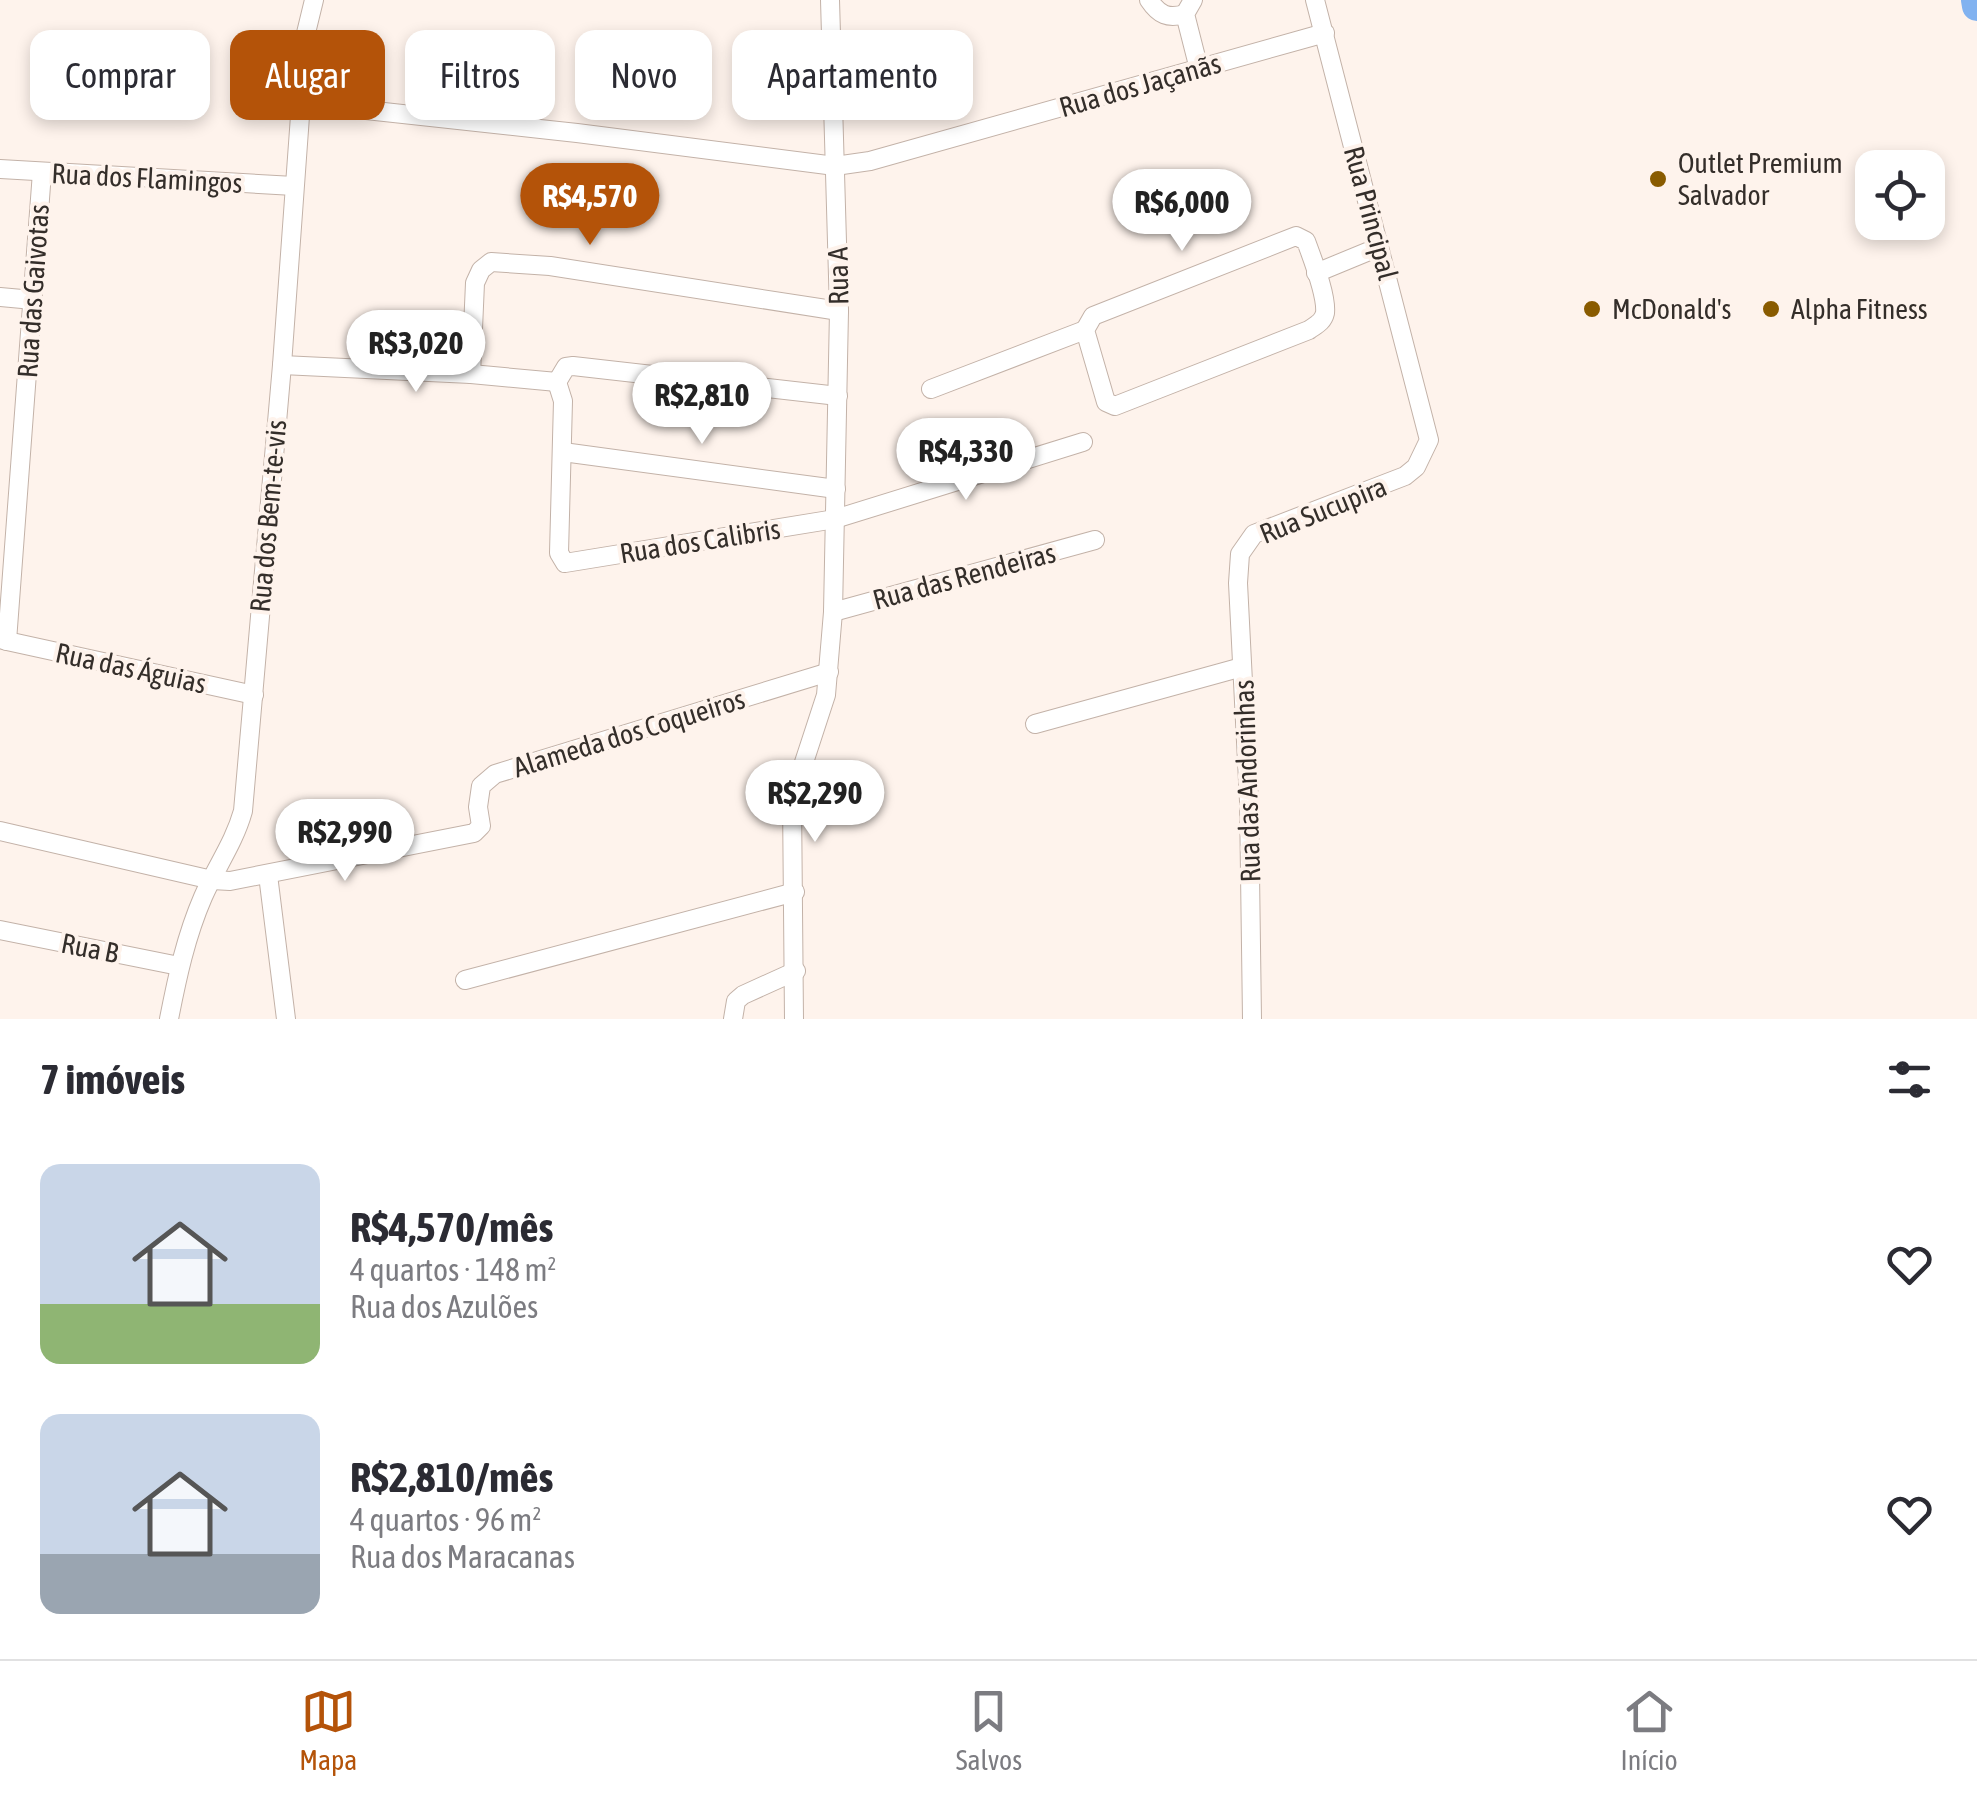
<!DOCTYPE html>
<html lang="pt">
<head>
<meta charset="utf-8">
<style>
	:root { --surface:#fff; --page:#f7f7f7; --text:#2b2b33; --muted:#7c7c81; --line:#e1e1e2; --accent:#b45309 }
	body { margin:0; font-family:"Asap Condensed",sans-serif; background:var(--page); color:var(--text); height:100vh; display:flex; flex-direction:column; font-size:38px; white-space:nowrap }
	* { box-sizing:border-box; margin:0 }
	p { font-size:32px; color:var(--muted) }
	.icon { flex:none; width:55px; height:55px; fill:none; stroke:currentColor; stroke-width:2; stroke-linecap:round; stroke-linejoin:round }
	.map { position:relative; height:1019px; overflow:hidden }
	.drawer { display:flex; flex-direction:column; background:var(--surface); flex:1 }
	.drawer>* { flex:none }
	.hud { position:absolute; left:30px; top:30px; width:1000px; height:90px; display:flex; gap:20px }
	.tools { position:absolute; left:1855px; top:150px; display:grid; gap:20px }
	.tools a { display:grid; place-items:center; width:90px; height:90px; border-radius:20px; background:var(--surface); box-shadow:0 5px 15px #0003; font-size:50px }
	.price { position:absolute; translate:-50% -85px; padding:0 22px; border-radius:35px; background:#fff; color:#222; font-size:32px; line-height:65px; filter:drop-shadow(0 2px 5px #0008) }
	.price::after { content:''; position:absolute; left:50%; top:60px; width:30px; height:22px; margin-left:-15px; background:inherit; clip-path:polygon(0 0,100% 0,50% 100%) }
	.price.on { background:var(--accent); color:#fff }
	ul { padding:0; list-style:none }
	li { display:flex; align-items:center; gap:30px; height:250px; padding:0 40px }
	li span { display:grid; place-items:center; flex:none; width:280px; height:200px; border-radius:20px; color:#555 }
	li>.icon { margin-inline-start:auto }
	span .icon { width:120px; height:120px; fill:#fffc; stroke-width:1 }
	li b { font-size:42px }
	h2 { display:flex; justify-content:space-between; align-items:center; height:120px; padding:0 40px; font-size:42px }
	.tag { padding:0 35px; border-radius:20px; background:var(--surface); box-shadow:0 5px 15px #0003; font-size:35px; line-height:90px }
	.tag.on { background:var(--accent); color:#fff }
	.tab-bar { display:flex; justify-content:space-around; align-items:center; height:140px; border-top:2px solid var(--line); background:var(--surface); font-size:28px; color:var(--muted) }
	.tab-bar a { display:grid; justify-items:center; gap:5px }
	.tab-bar .on { color:var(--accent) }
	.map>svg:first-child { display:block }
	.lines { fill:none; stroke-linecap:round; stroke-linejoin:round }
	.river { stroke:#81b2f0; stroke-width:30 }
	.street-casing { stroke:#c3b2a8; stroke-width:20 }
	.street { stroke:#fff; stroke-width:18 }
	.poi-dot { fill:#895b00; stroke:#fef3ec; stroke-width:4 }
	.labels { text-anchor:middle; stroke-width:8; stroke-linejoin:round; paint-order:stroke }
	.street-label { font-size:28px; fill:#342e2a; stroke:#fef3ec }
	.poi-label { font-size:28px; fill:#342e2a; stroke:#fef3ec; text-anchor:start }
</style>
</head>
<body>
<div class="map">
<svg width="1977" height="1019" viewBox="0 0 1977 1019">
	<rect width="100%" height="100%" fill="#fef3ec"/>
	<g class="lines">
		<!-- river -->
		<polyline class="river" points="1976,0 1977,6"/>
		<!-- street casing -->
		<g class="street-casing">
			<g id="street">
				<path d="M1149 0C1159 15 1168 19 1185 14"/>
				<polyline points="1193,0 1185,14 1199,69"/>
				<polyline points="302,103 577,133 835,166 870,161 1325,33"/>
				<polyline points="0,169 294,186"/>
				<path d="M1296 236 1306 241C1312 258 1327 295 1325 313 1323 322 1316 325 1309 330L1115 406 1106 402 1085 330 1093 316Z"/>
				<polyline points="1316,273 1379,247"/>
				<polyline points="0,297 33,300"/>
				<polyline points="282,365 471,374 557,382"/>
				<polyline points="471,374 475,283 481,270 491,262 550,266 839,311"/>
				<polyline points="557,382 563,401 559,553 565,563 835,519 1083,442"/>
				<polyline points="557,382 566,367 573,366 838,396"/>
				<polyline points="931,389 1085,330"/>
				<polyline points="563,452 836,489"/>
				<polyline points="833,612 1095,540"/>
				<polyline points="0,639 7,641 42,172"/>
				<polyline points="7,641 254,695"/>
				<polyline points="1035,724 1242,667"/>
				<polyline points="0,831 212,880 230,881 474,833 481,826 478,807 481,786 495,774 829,672"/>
				<polyline points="268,875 286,1019"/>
				<polyline points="0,930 179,966"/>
				<polyline points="465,980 795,892"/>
				<path d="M169 1019C177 978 186 936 203 897 216 867 234 843 243 811L282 365 306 33 314 0"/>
				<polyline points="733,1019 736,1001 743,995 796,971"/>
				<polyline points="794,1019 792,799 826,695 833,612 839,311 830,0"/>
				<polyline points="1252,1019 1249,801 1238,583 1240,554 1254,534 1405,476 1416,467 1429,440 1315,0"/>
			</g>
		</g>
		<!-- street -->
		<use href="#street" class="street"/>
	</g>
	<!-- markers -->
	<g class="poi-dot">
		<circle cx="1658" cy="179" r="10"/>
		<circle cx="1592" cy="309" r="10"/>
		<circle cx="1771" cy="309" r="10"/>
	</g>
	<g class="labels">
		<!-- street labels -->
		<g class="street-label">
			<text transform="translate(1140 85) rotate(-16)" y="10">Rua dos Jaçanãs</text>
			<text transform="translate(147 178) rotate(3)" y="10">Rua dos Flamingos</text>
			<text transform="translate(1371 213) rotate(75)" y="10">Rua Principal</text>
			<text transform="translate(838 276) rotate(-91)" y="10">Rua A</text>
			<text transform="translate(33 291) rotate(-86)" y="10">Rua das Gaivotas</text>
			<text transform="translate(1323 510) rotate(-22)" y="10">Rua Sucupira</text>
			<text transform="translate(268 516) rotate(-85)" y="10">Rua dos Bem-te-vis</text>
			<text transform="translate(700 541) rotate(-9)" y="10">Rua dos Calibris</text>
			<text transform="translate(964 576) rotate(-15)" y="10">Rua das Rendeiras</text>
			<text transform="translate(131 668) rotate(12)" y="10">Rua das Águias</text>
			<text transform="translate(629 733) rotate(-17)" y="10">Alameda dos Coqueiros</text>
			<text transform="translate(1247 781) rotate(-92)" y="10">Rua das Andorinhas</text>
			<text transform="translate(90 948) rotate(11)" y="10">Rua B</text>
		</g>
		<!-- poi labels -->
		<g class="poi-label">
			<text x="1678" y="173">Outlet Premium<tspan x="1678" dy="32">Salvador</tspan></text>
			<text x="1612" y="319">McDonald's</text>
			<text x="1791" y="319">Alpha Fitness</text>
		</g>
	</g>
</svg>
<div class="tools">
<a><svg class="icon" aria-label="locate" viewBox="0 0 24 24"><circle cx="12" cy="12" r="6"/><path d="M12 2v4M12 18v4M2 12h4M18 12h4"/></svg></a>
</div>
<b class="price on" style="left:590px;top:248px">R$4,570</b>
<b class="price" style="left:1182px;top:254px">R$6,000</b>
<b class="price" style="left:416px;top:395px">R$3,020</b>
<b class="price" style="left:702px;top:447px">R$2,810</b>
<b class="price" style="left:966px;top:503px">R$4,330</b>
<b class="price" style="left:815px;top:845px">R$2,290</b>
<b class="price" style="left:345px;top:884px">R$2,990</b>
<div class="hud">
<a class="tag">Comprar</a>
<a class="tag on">Alugar</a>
<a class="tag">Filtros</a>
<a class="tag">Novo</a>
<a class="tag">Apartamento</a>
</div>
</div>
<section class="drawer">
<h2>7 imóveis<svg class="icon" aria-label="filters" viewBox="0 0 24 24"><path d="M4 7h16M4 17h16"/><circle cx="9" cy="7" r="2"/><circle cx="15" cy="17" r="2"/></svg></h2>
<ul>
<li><span style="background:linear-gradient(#c9d6e8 70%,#8fb573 0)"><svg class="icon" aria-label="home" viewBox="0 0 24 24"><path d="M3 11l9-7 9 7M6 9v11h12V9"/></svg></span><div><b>R$4,570/mês</b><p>4 quartos · 148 m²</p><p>Rua dos Azulões</p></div><svg class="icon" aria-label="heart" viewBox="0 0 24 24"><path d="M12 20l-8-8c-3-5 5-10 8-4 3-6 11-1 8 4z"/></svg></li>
<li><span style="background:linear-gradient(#c9d6e8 70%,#9aa5b1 0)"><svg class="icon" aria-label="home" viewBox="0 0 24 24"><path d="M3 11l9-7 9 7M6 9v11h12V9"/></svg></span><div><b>R$2,810/mês</b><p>4 quartos · 96 m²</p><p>Rua dos Maracanas</p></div><svg class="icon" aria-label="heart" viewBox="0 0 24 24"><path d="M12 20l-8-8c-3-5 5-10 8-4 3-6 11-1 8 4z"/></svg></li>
</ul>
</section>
<nav class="tab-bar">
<a class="on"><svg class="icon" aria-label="map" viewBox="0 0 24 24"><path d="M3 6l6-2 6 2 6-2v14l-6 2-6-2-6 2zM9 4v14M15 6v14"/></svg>Mapa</a>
<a><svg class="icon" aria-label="saved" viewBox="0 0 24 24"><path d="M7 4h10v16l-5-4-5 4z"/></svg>Salvos</a>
<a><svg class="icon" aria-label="home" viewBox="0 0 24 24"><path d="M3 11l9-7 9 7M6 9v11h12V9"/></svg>Início</a>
</nav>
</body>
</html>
